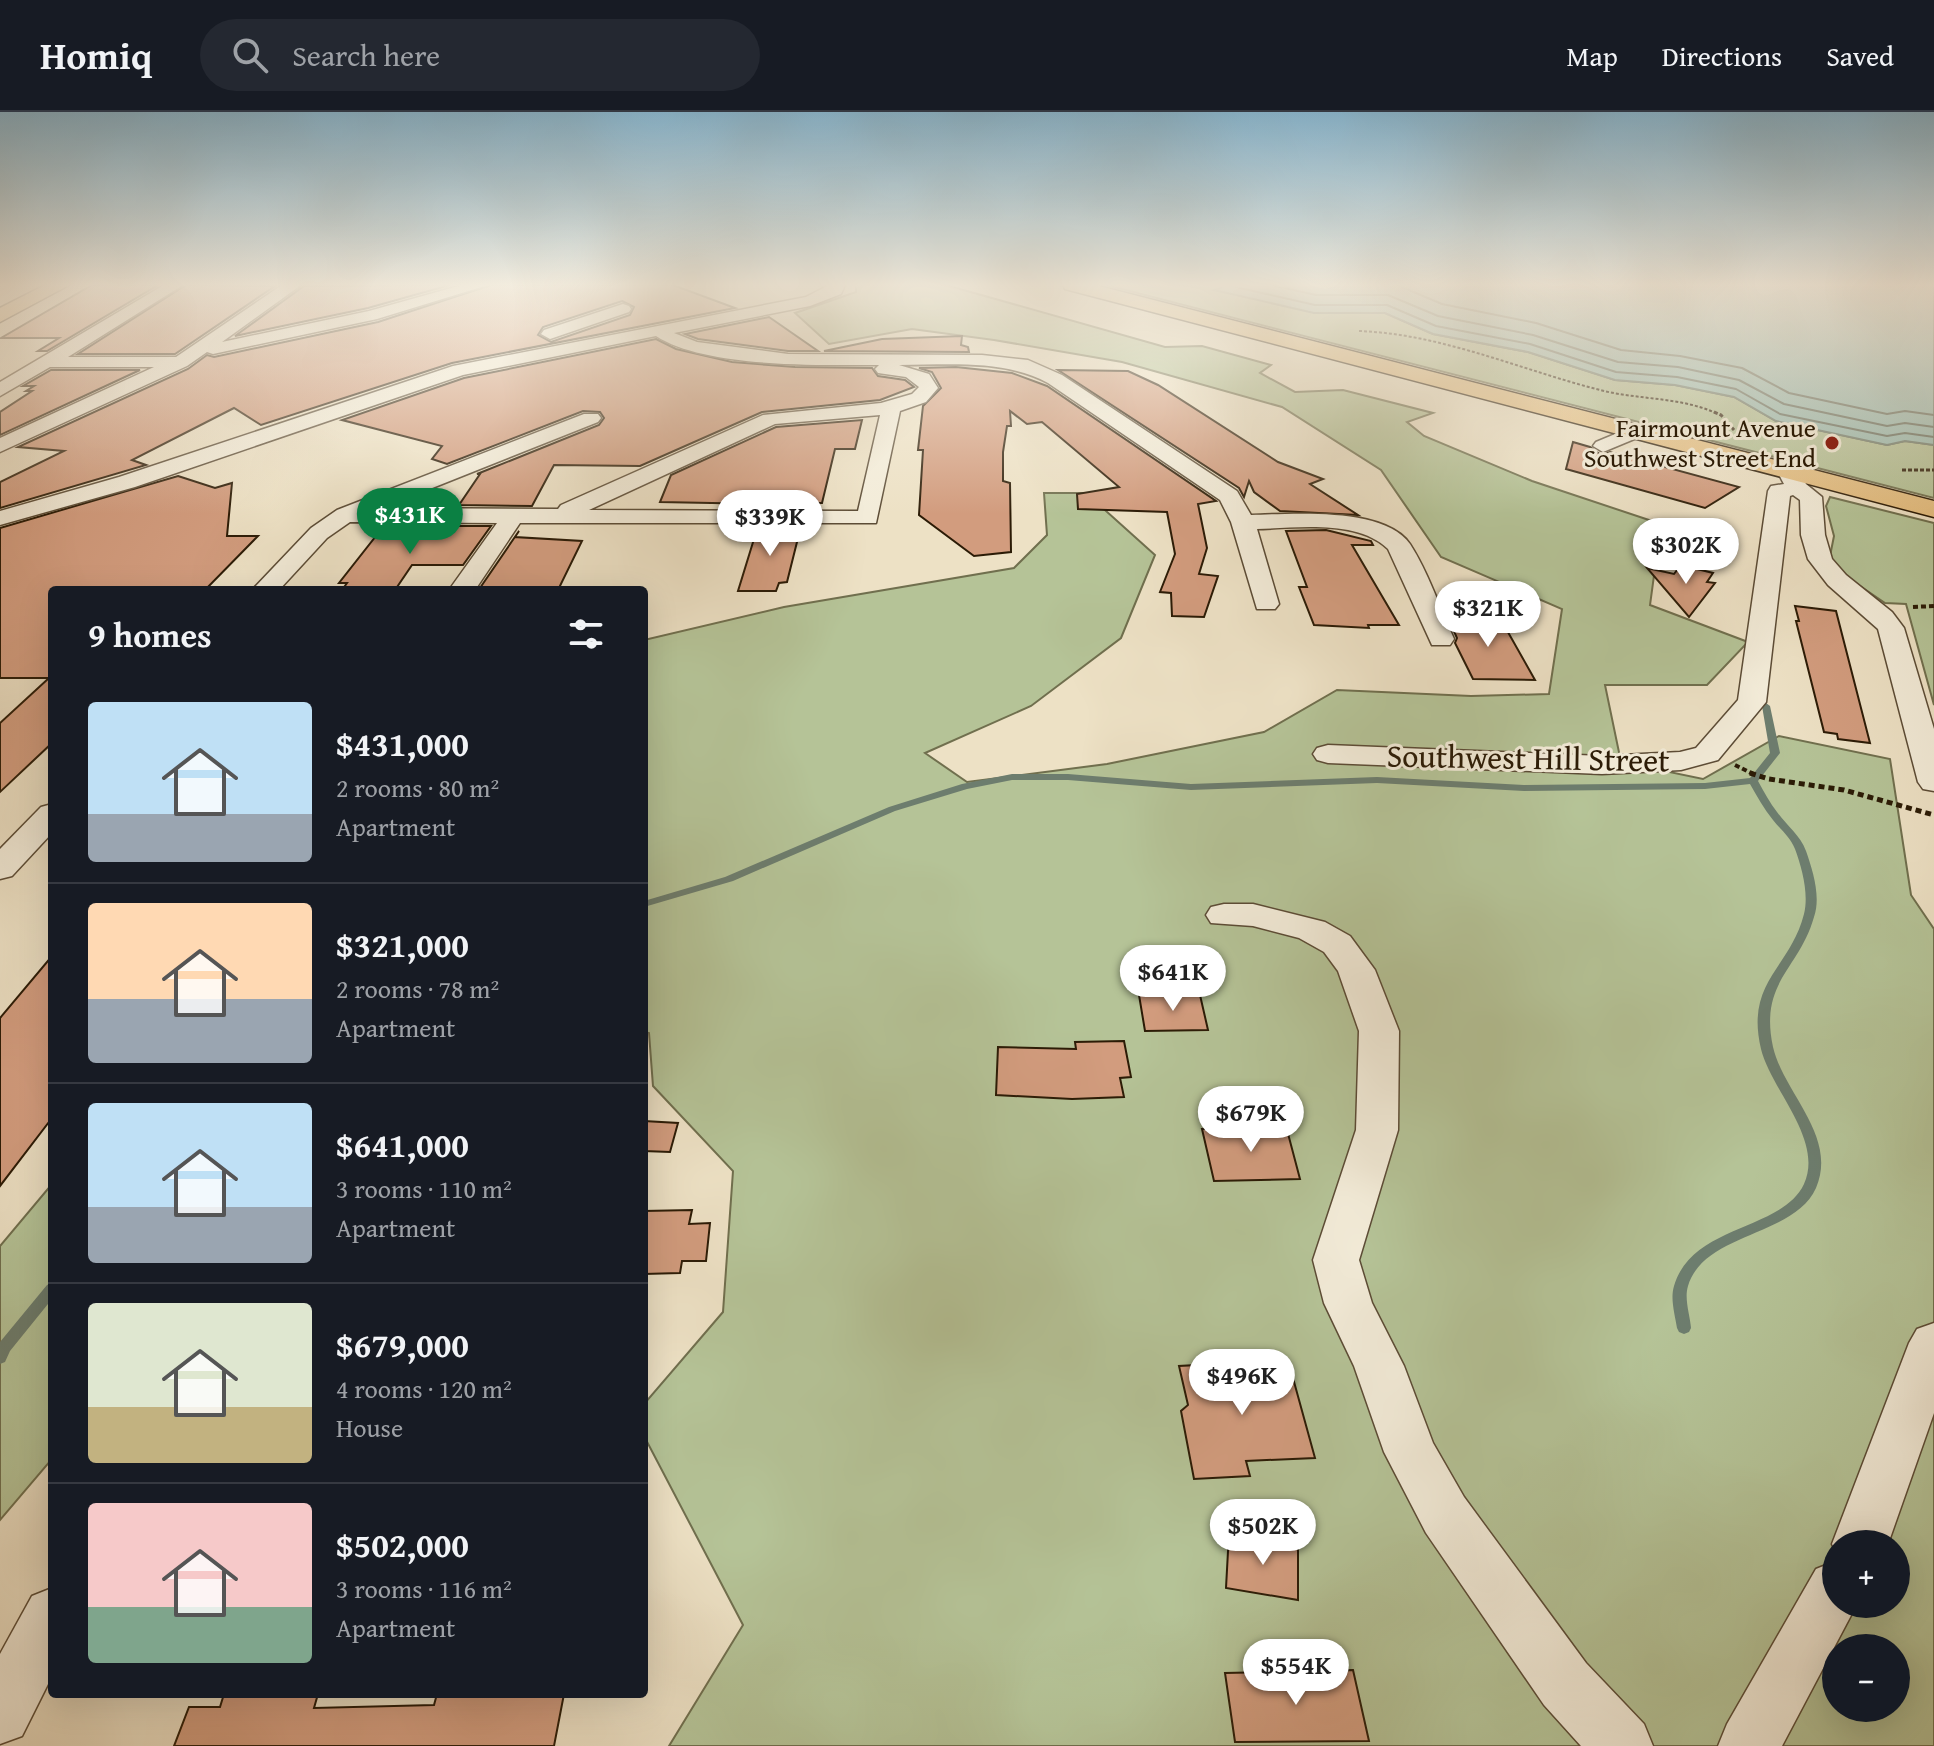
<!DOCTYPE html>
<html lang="en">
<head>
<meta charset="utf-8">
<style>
	:root { --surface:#171b24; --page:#242831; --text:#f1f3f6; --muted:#9ea1a6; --line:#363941; --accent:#0b8043 }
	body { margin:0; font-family:"Gentium Book Plus",serif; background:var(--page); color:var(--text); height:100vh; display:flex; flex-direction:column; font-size:30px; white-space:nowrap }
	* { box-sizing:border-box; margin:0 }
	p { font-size:26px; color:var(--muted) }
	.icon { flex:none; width:44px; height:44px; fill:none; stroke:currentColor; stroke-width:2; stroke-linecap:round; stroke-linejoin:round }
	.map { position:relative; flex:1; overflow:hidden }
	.panel { position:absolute; left:48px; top:474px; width:600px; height:1112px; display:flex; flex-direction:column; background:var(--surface); border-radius:8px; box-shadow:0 8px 32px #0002 }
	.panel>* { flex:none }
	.fabs { position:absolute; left:1822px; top:1418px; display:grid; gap:16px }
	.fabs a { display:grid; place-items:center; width:88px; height:88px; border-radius:50%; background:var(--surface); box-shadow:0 8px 32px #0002; font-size:40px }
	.price { position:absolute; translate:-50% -68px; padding:0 18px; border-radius:28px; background:#fff; color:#222; font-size:26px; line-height:52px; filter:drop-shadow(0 2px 4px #0008) }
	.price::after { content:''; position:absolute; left:50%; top:48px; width:24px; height:18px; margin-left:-12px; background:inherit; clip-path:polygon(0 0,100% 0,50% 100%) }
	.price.current { background:var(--accent); color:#fff }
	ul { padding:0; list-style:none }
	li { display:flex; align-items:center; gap:24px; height:200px; padding:0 40px }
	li+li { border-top:2px solid var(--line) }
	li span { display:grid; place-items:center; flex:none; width:224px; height:160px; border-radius:8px; color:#555 }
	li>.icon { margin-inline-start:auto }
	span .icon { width:96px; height:96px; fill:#fffc; stroke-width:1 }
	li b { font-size:34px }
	h2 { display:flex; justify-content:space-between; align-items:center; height:96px; padding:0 40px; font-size:34px }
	header { display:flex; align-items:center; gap:48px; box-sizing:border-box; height:112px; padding:0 40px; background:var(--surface); border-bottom:2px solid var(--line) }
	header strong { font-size:38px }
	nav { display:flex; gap:44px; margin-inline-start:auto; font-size:28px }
	.search { width:560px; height:72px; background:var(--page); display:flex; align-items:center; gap:20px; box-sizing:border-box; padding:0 28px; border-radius:44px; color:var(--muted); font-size:30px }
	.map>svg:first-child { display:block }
	.green { fill:#b5c397; stroke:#706f4e; stroke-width:2; fill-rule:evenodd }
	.water { fill:#99beb4; stroke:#6d7d6e; stroke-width:2 }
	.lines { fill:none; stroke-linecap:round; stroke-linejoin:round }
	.shore { stroke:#626c5d; stroke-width:2 }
	.stream { fill:#6d7d6e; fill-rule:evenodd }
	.building { fill:#d29c7e; stroke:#2b1b06; stroke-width:2; fill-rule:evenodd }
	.minor-casing { stroke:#5c4c36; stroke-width:3 }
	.major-casing { stroke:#2b1b06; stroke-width:3 }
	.path-far3 { stroke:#2b1b06; stroke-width:2; stroke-dasharray:3 2; stroke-linecap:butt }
	.path-far2 { stroke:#2b1b06; stroke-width:3; stroke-dasharray:4 2; stroke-linecap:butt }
	.path-far1 { stroke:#2b1b06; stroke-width:4; stroke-dasharray:5 3; stroke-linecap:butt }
	.path { stroke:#2b1b06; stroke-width:5; stroke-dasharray:6 4; stroke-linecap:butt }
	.minor { fill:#f3ecd9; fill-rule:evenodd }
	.major { fill:#e6c082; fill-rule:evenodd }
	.poi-dot { fill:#8f2418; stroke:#f3ecd9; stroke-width:3 }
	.labels { text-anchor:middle; stroke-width:6; stroke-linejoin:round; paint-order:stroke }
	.far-poi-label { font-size:26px; fill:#2b1b06; stroke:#f3ecd9; text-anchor:end }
	.street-label { font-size:32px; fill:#2b1b06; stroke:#f3ecd9 }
</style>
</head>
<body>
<header>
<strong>Homiq</strong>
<div class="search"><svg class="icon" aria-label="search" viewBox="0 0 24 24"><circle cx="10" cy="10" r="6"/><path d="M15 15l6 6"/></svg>Search here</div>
<nav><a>Map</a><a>Directions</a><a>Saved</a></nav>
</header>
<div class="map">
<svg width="1934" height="1634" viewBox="0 0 1934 1634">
	<rect width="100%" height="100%" fill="#ede1c5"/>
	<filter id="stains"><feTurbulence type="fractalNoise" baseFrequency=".0025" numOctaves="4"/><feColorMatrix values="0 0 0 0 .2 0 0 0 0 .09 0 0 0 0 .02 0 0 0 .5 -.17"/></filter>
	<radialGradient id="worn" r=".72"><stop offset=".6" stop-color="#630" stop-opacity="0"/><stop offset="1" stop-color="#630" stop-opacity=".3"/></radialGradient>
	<!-- green -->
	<g class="green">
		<path d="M856 173H946L1165 235 1202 234 1271 253 1260 261 1295 280 1343 278 1433 301 1407 310 1424 324 1532 369 1661 412 1650 493 1748 530 1707 573H1605L1621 650 1703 667 1779 624 1890 647 1911 783 1934 817V1634H669L743 1513 644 1324V1292L723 1200 733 1059 653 974 649 921 644 920V528L784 495 1014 456 1047 423 1044 381H1086L1155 443 1121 526 1031 594 925 641 967 670 1107 652 1264 620 1337 578 1471 584 1549 582 1562 497 1441 445 1381 358 1282 295 1122 250 994 228 912 217 829 232 795 201 856 180ZM1836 1432H1896V1492H1836ZM1836 1536H1896V1596H1836Z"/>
		<polygon points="1106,173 1261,173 1385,201 1433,222 1528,240 1615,268 1675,273 1734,285 1776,309 1887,333 1905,329 1934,333 1934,386"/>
		<polygon points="1830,385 1934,411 1934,593 1906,492 1885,491 1844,463 1830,444 1834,424 1826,394"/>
		<polygon points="52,1072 52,1347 0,1408 0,1134"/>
	</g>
	<!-- water -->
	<polygon class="water" points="1229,173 1934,173 1934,333 1905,329 1887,333 1776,309 1734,285 1675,273 1615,268 1528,240 1433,222 1385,201 1314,201 1214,178"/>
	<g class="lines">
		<!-- shore -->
		<g class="shore">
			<polyline points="1227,173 1315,193 1387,193 1436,214 1530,232 1616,260 1677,265 1736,277 1780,302 1887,324 1905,321 1934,325"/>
			<polyline points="1271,173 1316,183 1388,183 1438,204 1533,223 1618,250 1678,255 1739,268 1784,292 1887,314 1905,311 1934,315"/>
			<polyline points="1397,173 1442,192 1536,211 1621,238 1680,244 1742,256 1789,281 1887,302 1905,299 1934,303"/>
		</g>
		<!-- stream -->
		<g class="stream">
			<path d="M1766 591 1770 594 1780 641 1758 669C1764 680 1770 691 1777 700 1787 714 1800 723 1806 739 1813 759 1821 785 1814 805 1799 858 1759 869 1773 935 1784 982 1838 1024 1816 1076 1794 1125 1704 1120 1688 1174 1684 1187 1690 1203 1691 1216L1689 1220 1684 1222 1679 1220 1677 1216C1675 1203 1670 1187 1674 1174 1692 1112 1782 1119 1804 1072 1824 1028 1771 978 1761 937 1745 869 1790 857 1804 802 1809 782 1802 756 1795 737 1790 725 1781 718 1773 708 1764 697 1757 684 1750 672L1705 677 1524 679 1377 671 1191 678 1068 668H1012L967 677 895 699 733 769 644 795V789L725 765 889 695 962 672 1012 662H1068L1191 672 1377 665 1524 673 1705 671 1750 666 1770 641 1762 594Z"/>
			<polygon points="52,1171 52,1187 10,1239 5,1250 0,1252 0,1230 47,1173"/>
		</g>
	</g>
	<!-- building -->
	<g class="building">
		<polygon points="92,173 158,173 47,239 38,239 59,226 1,226"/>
		<polygon points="186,173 275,174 175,242 78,242"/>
		<polygon points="439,173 450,173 368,196 235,224 304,174"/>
		<path d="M491 173H673L735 196 452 251 261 313 234 296 132 348 146 353 0 396V370L64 339 18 335 188 257 207 243 214 245 378 210ZM622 189 634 195 630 203 551 230 538 223 543 215Z"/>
		<polygon points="769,205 818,239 788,239 698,227 685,222"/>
		<polygon points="962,224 961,233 968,235 969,240 824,239 882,227"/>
		<polygon points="656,227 676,237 732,250 795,255 872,256 878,264 905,268 914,275 880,288 762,300 640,354 554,353 532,394 459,393 480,362 477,362 599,313 604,306 600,300 583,299 447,352 432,347 442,334 342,308 464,266"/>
		<polygon points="956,255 1012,261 1047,274 1216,389 1198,392 1207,436 1199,462 1218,464 1204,505 1172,504 1171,481 1160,480 1175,442 1167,400 1078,397 1077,382 1119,375 1042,310 1027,312 1010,299 1011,314 1007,314 1003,340 1003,369 1010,371 1011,440 974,444 919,403 923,338 918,338 923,294 941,276 932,260 919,256"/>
		<polygon points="51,258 140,258 0,323 0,300 32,279 26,279 34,274 23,274"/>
		<polygon points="1058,258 1128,259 1158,273 1278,350 1323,367 1310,372 1358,403 1280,399 1254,380 1249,369 1244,385 1239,376"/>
		<polygon points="862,308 855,337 835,337 822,391 806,391 805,396 764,396 765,392 660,390 671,363 776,315"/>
		<polygon points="1573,330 1590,335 1601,343 1610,340 1739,375 1705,396 1566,357"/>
		<polygon points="178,364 215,376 232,371 227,424 258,424 205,478 52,477 52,631 0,680 0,611 49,566 0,566 0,416"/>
		<polygon points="446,414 491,414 463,453 412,453 395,478 342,478 347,471 339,471 376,424 440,424"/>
		<polygon points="758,414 801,414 787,470 779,471 776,479 738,479"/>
		<polygon points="1326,418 1371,429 1373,433 1352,433 1399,513 1368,513 1369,516 1314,513 1299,475 1307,475 1286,419"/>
		<polygon points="519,419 515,425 582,429 558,478 480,476"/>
		<polygon points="1681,453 1713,461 1707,470 1715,471 1689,505 1647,456 1674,462"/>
		<polygon points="1795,494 1836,499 1870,631 1838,627 1837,622 1824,620 1796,509 1799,509"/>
		<polygon points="1446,501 1500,506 1535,568 1473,567 1455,531 1457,526"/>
		<polygon points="52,844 52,1006 0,1074 0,906"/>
		<polygon points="1139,883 1200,883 1208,918 1145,919"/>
		<polygon points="1124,929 1131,965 1120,966 1124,985 1072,987 996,983 998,935 1076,937 1075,930"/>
		<polygon points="644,1009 678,1011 670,1040 644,1039"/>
		<polygon points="1286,1014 1300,1067 1214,1069 1202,1017"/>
		<polygon points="692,1098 689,1112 710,1111 706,1149 682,1149 680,1161 644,1162 644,1099"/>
		<polygon points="1288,1248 1315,1346 1246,1349 1250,1364 1194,1367 1181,1299 1188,1293 1179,1254"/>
		<polygon points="1229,1421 1298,1433 1298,1488 1226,1476"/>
		<polygon points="1353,1558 1369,1629 1235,1630 1225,1561"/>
		<polygon points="224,1582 318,1582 314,1596 434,1593 437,1582 564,1582 554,1634 174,1634 189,1595 220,1595"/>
	</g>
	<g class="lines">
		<!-- minor casing -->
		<g class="minor-casing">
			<g id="minor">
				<polygon points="164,173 183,173 68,245 176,245 282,173 301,173 222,230 369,199 462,173 488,173 377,207 213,242 207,240 187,254 0,340 0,326 154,255 50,255 0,284 0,270"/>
				<path d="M829 173H845L841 182 810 194 674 221 697 230 788 242 982 243 1028 248 1062 263 1237 379 1251 403C1291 402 1384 394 1410 432 1428 460 1440 496 1454 527L1450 533H1432L1388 437C1357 407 1297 416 1257 417L1279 492 1275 497H1257L1231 410 1220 388 1048 271C1003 247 949 253 899 253L929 262 938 276 926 290 900 299 876 411H520L475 478H449L497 411 350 410 327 426 279 478H252L311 416 337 398 584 302H598L601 306 598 310 382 396 558 397 561 393 763 303 881 291 912 282 919 275 906 265 878 261 875 257 879 253C819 253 705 256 656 224L463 263 135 375 0 413V399L119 365 453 254 806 185ZM880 303 858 399 589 398 775 312Z"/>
				<polygon points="623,192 629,194 631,197 629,200 550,227 541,222 544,218"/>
				<polygon points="1637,313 1647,319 1644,323 1603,340 1593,334 1596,330"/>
				<polygon points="1788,353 1796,354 1806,372 1822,385 1825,423 1832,447 1846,463 1892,500 1904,516 1934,617 1934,679 1923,677 1918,670 1878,517 1828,473 1808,447 1801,423 1800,388 1793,383 1790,384 1766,590 1718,648 1681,658 1602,662 1328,651 1317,648 1313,642 1317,636 1328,633 1602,644 1680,640 1696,636 1738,588 1768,379 1771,374 1784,372 1777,359"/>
				<polygon points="52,692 52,721 12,764 0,767 0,737 41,695"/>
				<polygon points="1224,792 1253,792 1325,810 1350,824 1375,858 1399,919 1398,1018 1359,1148 1372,1191 1404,1254 1433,1331 1464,1385 1586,1551 1644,1612 1653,1634 1581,1634 1544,1593 1426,1421 1384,1340 1354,1254 1324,1191 1313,1148 1356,1018 1359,919 1338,859 1324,840 1299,826 1253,814 1211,811 1206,803 1211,795"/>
				<polygon points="1934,1211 1934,1301 1888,1432 1836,1432 1836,1440 1832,1432 1909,1231 1917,1217"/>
				<polygon points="1836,1449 1836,1492 1857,1492 1782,1634 1718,1634 1727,1612 1816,1457"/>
				<polygon points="52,1476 52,1564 22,1624 0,1632 0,1542 32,1484"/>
			</g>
		</g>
		<!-- major casing -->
		<g class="major-casing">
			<g id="major">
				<polygon points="45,173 69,173 0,210 0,196"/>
				<polygon points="1063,173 1095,173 1934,389 1934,405 1065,177"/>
			</g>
		</g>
		<!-- path-far3 -->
		<path class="path-far3" d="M1359 219C1443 222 1523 259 1604 279 1642 288 1682 285 1718 302"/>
		<!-- path-far2 -->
		<g class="path-far2">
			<polyline points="1714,300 1721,303 1734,318"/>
			<polyline points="1902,358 1934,358"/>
		</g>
		<!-- path-far1 -->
		<g class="path-far1">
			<polyline points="1913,495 1934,494"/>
			<polyline points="1735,653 1755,663"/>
		</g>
		<!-- path -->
		<polyline class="path" points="1750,661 1769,667 1844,678 1934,703"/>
		<!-- minor -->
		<use href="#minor" class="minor"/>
		<!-- major -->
		<use href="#major" class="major"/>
	</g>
	<!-- sky -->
	<linearGradient id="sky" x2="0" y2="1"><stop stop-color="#88b8d3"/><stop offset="0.43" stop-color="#f7f2e5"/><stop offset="1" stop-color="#f7f2e5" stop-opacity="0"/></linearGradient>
	<rect width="1934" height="402" fill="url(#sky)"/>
	<!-- markers -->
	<circle class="poi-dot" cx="1832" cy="331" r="8"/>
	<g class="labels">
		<!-- far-poi labels -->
		<g class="far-poi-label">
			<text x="1816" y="325">Fairmount Avenue<tspan x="1816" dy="30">Southwest Street End</tspan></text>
		</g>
		<!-- street labels -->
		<g class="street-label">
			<text transform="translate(1528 646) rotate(1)" y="11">Southwest Hill Street</text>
		</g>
	</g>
	<rect width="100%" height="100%" filter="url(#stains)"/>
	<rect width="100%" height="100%" fill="url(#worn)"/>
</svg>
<div class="fabs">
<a>+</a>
<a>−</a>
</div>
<b class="price current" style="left:410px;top:444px">$431K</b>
<b class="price" style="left:770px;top:446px">$339K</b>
<b class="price" style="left:1686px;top:474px">$302K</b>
<b class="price" style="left:1488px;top:537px">$321K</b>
<b class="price" style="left:1173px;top:901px">$641K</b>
<b class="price" style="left:1251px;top:1042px">$679K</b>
<b class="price" style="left:1242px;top:1305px">$496K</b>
<b class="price" style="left:1263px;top:1455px">$502K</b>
<b class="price" style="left:1296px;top:1595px">$554K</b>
<section class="panel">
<h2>9 homes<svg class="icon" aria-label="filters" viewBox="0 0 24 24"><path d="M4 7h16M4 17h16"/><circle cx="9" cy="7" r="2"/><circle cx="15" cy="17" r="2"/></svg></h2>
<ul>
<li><span style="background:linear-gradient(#bfe0f5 70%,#9aa5b1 0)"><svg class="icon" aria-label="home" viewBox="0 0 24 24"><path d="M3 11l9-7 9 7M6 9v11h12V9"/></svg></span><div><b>$431,000</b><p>2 rooms · 80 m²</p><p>Apartment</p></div></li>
<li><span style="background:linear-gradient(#ffd9b3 60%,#9aa5b1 0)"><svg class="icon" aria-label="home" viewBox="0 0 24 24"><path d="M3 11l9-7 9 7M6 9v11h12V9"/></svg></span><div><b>$321,000</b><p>2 rooms · 78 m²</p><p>Apartment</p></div></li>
<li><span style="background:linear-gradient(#bfe0f5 65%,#9aa5b1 0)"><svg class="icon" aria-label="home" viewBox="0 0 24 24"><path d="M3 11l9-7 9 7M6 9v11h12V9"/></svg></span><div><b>$641,000</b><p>3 rooms · 110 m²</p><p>Apartment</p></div></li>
<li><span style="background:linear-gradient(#dfe7d0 65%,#c2b280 0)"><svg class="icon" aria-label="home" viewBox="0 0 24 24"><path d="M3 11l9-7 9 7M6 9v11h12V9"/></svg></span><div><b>$679,000</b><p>4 rooms · 120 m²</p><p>House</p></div></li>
<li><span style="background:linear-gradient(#f6c9c9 65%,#7fa58c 0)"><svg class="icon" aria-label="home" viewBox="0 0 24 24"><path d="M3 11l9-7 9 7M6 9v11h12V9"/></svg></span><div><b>$502,000</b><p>3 rooms · 116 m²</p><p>Apartment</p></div></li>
</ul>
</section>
</div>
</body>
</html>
